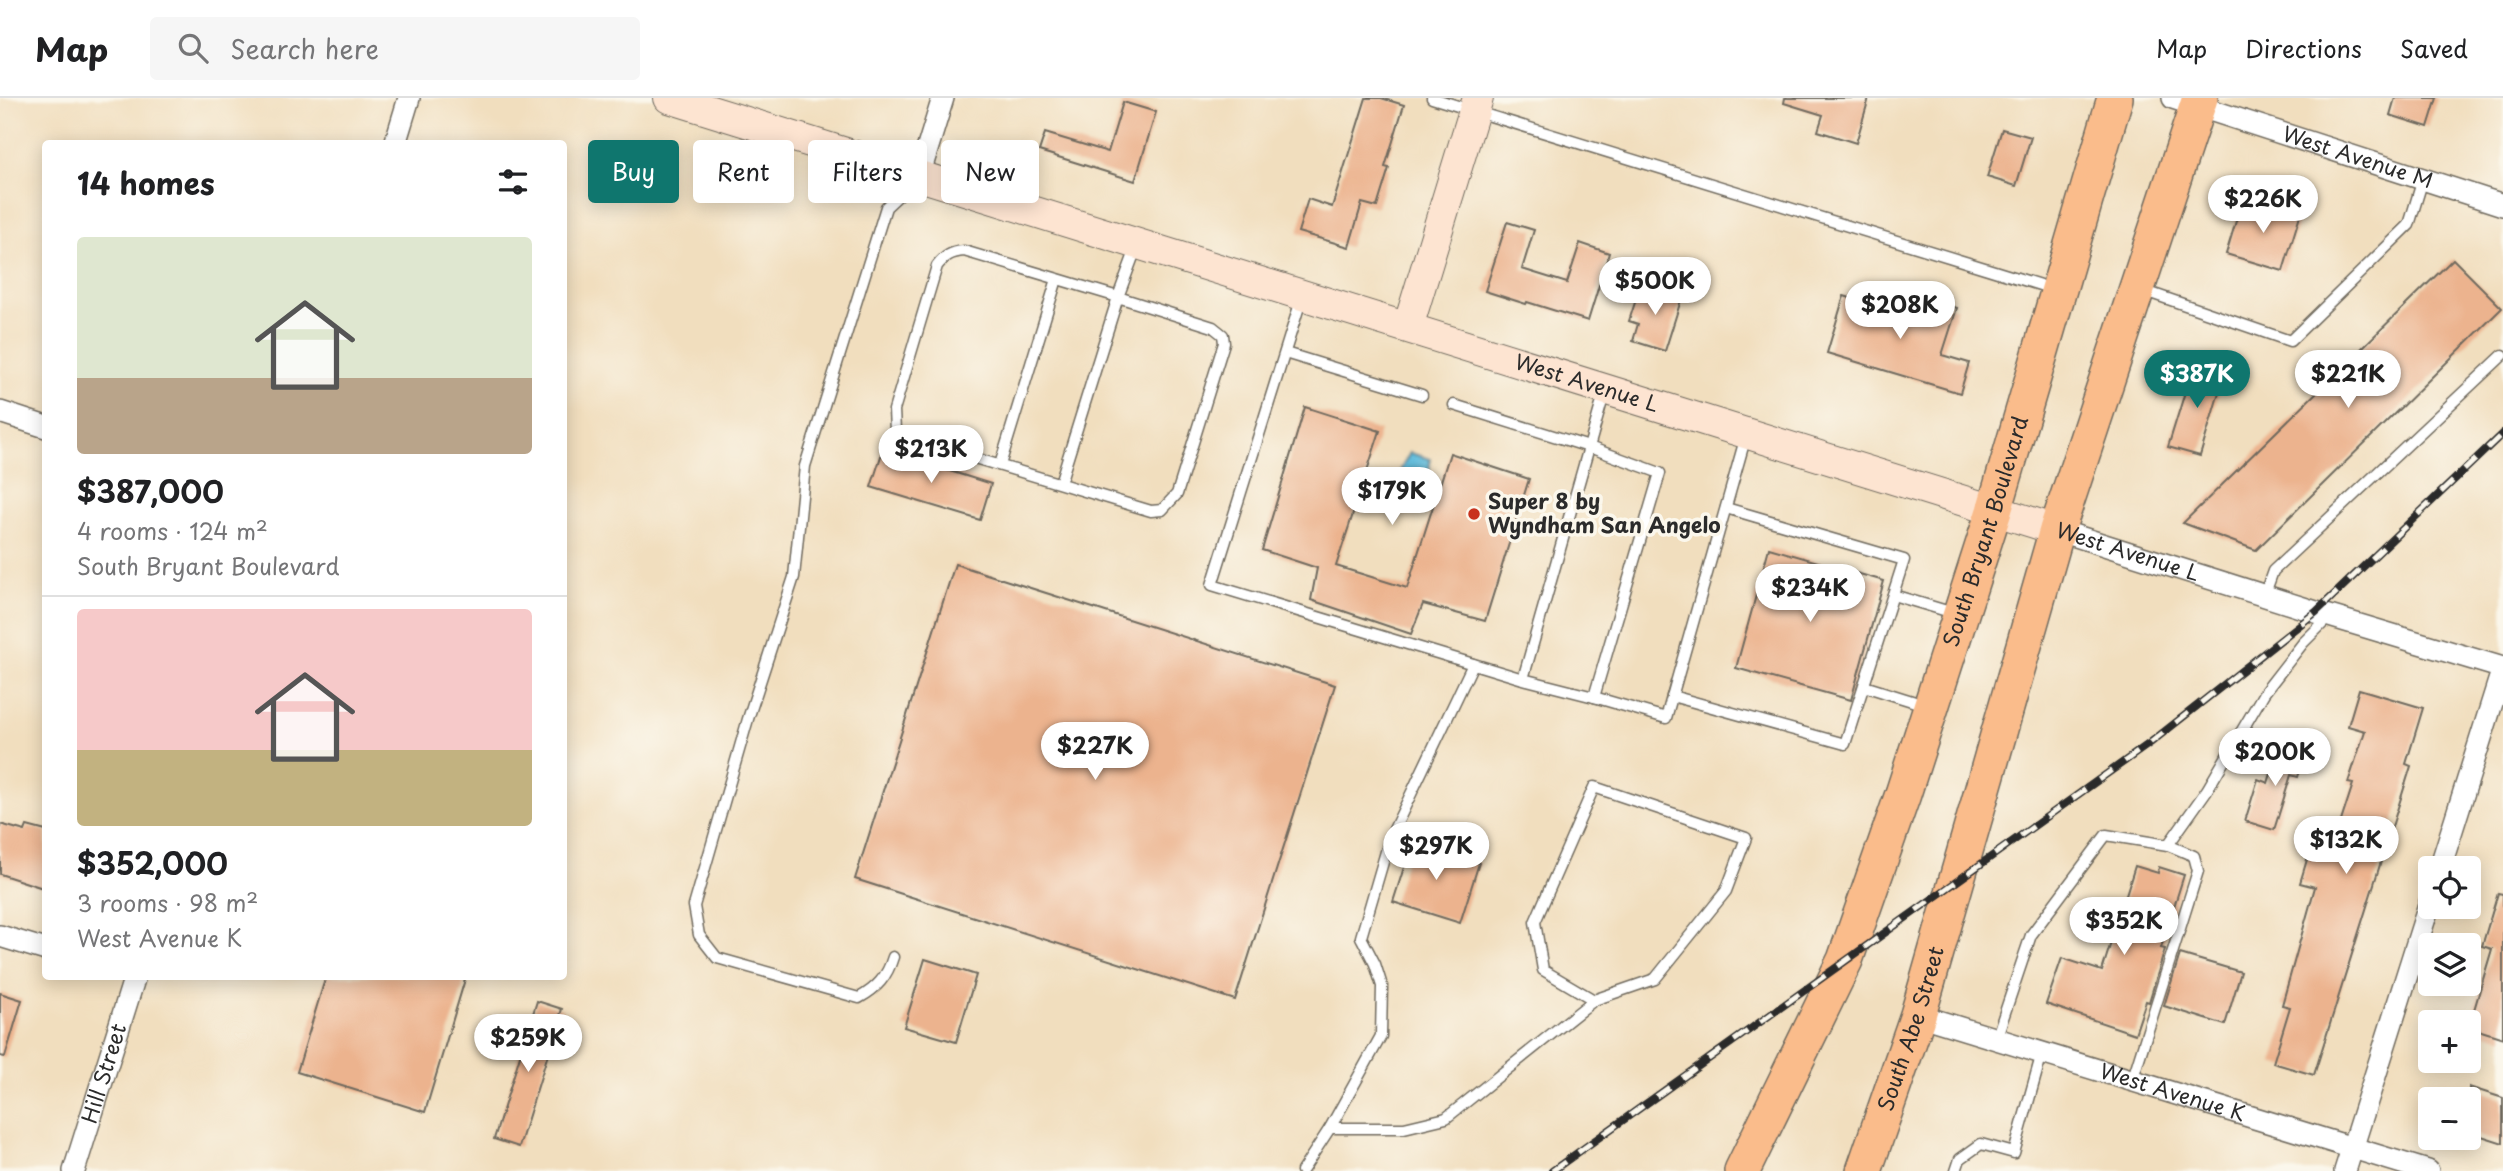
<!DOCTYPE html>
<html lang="en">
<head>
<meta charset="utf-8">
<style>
	:root { --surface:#fff; --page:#f6f6f6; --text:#202124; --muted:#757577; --line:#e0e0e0; --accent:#0f766e }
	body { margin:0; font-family:"Playpen Sans",sans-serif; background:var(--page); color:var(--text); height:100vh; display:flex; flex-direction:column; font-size:26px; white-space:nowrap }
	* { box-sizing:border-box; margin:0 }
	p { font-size:23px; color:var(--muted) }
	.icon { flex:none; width:38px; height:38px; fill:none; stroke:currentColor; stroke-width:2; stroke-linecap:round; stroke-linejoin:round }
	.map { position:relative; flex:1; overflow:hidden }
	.drawer { position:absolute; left:42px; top:42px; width:525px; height:840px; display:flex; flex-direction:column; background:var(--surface); border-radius:7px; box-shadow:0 4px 18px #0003 }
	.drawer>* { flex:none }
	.top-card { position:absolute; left:588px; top:42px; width:665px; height:63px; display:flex; gap:14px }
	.buttons { position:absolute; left:2418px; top:758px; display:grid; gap:14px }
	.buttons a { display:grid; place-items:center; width:63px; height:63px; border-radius:7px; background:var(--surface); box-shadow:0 4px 18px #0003; font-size:35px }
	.price { position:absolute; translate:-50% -60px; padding:0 16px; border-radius:24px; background:#fff; color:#222; font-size:23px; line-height:46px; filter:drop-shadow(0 2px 4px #0008) }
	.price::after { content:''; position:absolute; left:50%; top:42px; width:21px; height:16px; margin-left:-10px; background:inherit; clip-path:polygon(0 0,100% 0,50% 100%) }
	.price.on { background:var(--accent); color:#fff }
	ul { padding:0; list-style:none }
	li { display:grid; align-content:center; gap:14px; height:371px; padding:0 35px }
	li+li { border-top:2px solid var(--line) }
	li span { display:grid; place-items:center; height:217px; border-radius:7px; color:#555 }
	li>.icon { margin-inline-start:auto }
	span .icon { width:126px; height:126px; fill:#fffc; stroke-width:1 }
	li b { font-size:30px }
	h2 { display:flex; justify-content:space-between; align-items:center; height:84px; padding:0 35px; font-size:30px }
	.chip { padding:0 24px; border-radius:7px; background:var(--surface); box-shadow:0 4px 18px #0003; font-size:24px; line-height:63px }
	.chip.on { background:var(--accent); color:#fff }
	header { display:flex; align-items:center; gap:42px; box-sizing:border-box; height:98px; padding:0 35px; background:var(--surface); border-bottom:2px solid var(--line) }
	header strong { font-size:33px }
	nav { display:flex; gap:38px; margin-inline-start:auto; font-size:24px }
	.search { width:490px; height:63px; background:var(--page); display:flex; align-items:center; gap:18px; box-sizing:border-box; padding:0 24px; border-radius:7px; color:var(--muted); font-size:26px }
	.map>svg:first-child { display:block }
	.water { fill:#5fbcdd; stroke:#457484; stroke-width:2 }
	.building { fill:#ecb38e }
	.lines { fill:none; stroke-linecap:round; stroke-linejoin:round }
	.lane-casing { stroke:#706a5e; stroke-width:13 }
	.street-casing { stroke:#706a5e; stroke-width:24 }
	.secondary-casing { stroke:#706a5e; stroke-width:32 }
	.primary-casing { stroke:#706a5e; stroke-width:38 }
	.lane { stroke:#fff; stroke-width:10 }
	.street { stroke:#fff; stroke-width:21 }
	.secondary { stroke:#fde4d1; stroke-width:30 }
	.primary { stroke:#fabc8b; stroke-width:35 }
	.rail-casing { stroke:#2b2b2b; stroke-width:8 }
	.rail { stroke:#fbf7ec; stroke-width:5; stroke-dasharray:16; stroke-linecap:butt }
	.poi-dot { fill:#c8321e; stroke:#fbf7ec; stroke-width:2.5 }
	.labels { text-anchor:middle; stroke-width:7; stroke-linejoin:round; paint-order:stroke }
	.street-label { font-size:21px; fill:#2b2b2b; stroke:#fbf7ec }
	.poi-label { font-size:21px; font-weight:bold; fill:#2b2b2b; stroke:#fbf7ec; text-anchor:start }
</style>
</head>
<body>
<header>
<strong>Map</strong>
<div class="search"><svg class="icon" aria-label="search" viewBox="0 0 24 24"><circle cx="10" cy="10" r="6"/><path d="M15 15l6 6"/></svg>Search here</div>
<nav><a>Map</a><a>Directions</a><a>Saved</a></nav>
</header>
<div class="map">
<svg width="2503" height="1073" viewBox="0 0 2503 1073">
	<rect width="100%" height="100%" fill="#fbf7ec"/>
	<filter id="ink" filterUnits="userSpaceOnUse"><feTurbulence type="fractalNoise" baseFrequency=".0143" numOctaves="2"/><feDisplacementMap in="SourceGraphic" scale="14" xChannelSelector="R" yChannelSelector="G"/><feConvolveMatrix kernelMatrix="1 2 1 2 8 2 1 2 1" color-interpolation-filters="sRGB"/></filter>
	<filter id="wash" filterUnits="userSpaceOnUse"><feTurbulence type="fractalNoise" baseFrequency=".00686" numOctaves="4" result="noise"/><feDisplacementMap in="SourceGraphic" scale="28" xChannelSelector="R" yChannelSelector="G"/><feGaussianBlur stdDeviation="1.57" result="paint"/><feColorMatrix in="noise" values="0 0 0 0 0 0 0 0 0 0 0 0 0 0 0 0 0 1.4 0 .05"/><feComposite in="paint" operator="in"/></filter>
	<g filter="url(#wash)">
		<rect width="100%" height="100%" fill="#f1debe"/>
		<!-- water -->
		<polygon class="water" points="1410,355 1430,361 1429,382 1421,401 1398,393 1401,371"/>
		<g id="blocks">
			<!-- building -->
			<g class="building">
				<polygon points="1366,0 1381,0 1404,7 1385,69 1389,70 1377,109 1362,105 1349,149 1298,134 1308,101 1332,109"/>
				<polygon points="1785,0 1869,0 1856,45 1818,33 1823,17 1784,5"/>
				<polygon points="2395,0 2437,0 2428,29 2390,17"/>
				<polygon points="1123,4 1156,14 1135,83 1039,53 1045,35 1108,54"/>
				<polygon points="2002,31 2031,39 2016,88 1987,79"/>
				<polygon points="2243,100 2300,117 2283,173 2226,156"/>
				<polygon points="1507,124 1534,132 1522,171 1567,185 1580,145 1609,155 1588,223 1527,204 1526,206 1485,193"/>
				<polygon points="2453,161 2502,210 2256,452 2183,425"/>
				<polygon points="1641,186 1682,199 1665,253 1633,243 1638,226 1629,223"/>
				<polygon points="1844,198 1912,219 1919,198 1957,210 1942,257 1969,265 1960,295 1827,255"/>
				<polygon points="2194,265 2225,274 2200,358 2168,349"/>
				<polygon points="1305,309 1380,333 1336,468 1407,490 1450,355 1529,381 1485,523 1423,506 1411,536 1311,502 1317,470 1262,452"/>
				<polygon points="883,352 991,386 980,422 871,389"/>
				<polygon points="1769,450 1884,483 1851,602 1736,570"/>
				<polygon points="955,466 1335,587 1235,902 855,781"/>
				<polygon points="2359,591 2423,610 2406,666 2411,668 2314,977 2273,965 2290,909 2282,907 2315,789 2300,785 2312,745 2332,751 2353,686 2348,685 2365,633 2348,628"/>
				<polygon points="2281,645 2306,654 2298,679 2291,677 2274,732 2245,723 2258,681 2268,685"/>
				<polygon points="0,726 25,733 27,728 46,733 46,791 0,776"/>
				<polygon points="1412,744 1479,765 1460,825 1393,804"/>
				<polygon points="2135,768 2158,775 2159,769 2184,777 2161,850 2165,851 2149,904 2146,903 2135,936 2046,906 2062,860 2102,873"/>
				<polygon points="2498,795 2503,796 2503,940 2469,929 2492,851 2482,848"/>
				<polygon points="2180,856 2241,874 2225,927 2164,908"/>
				<polygon points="925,861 976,877 956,944 904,929"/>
				<polygon points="326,878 466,878 425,1014 297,974"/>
				<polygon points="0,895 22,902 5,959 0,958"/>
				<polygon points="537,903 562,911 519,1049 494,1041"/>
				<polygon points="2469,989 2503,1000 2503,1045 2469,1034"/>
			</g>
		</g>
	</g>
	<g filter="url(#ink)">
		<use href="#blocks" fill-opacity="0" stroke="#706a5e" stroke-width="2"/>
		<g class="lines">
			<!-- lane casing -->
			<g class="lane-casing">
				<g id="lane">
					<polyline points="1432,0 2053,191"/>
					<polyline points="2142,192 2290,243 2409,127 2423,81"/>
					<polyline points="1302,199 1212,487 1523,581 1605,293"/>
					<polyline points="1285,255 1422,297"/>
					<polyline points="1454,307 1589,349 1660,375 1594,599 1523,581"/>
					<polyline points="1000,367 1057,181"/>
					<path d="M1060 385 1118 199 1213 229 1223 237 1224 245 1177 396 1162 412 1151 413 908 340 895 333 894 312 937 168C945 158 951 154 964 153L1118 199 1137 148"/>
					<polyline points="1893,497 1957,516"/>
					<polyline points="2264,498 2273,473 2503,257"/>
					<polyline points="1864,588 1928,608"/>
					<polyline points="1672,598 1845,646 1904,462 1726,410"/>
					<polyline points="1594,599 1666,620 1746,338"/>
					<path d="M893 859C887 879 877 890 859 900L717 860 699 837 694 808 748 621 794 479 805 368 886 109 917 80"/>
					<polyline points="1996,941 2031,837 2106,737 2168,747 2207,692 2264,595 2303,545 2330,518"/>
					<polyline points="2132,983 2198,773 2194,758 2168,747"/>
					<polyline points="1330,1030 1404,1030 1446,1020 1594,902 1655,881 1726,793 1746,740 1594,689 1535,824 1543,872 1594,902"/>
					<polyline points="1302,1073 1330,1030 1381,938 1382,888 1375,866 1361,839 1390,740 1473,566"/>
					<polyline points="1956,1073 1960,1061 1981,1046 2014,1055 2042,955"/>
				</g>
			</g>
			<!-- street casing -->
			<g class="street-casing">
				<g id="street">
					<path id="s1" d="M2173 0 2503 107"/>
					<polyline points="395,46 409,0"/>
					<polyline points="919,78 943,0"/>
					<polyline points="0,314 46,329"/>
					<path id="s2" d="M2057 432 2316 514 2503 570"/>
					<polyline points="2440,770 2503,570"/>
					<polyline points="0,838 46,852"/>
					<path id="s3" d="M1918 917 2428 1073"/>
					<path id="s4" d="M74 1073 135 878"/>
					<polyline points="2345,1073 2431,801"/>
				</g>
			</g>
			<!-- secondary casing -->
			<g class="secondary-casing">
				<g id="secondary">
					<path id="s5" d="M669 0 2057 432"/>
					<polyline points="1408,229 1478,0"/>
				</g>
			</g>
			<!-- primary casing -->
			<g class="primary-casing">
				<g id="primary">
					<path id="s6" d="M1742 1073 1845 862 1903 696 1994 413 2115 0"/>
					<path id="s7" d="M1864 1073 1918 917 2057 432 2200 0"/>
				</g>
			</g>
			<!-- lane -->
			<use href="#lane" class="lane"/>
			<!-- street -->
			<use href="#street" class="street"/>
			<!-- secondary -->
			<use href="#secondary" class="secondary"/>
			<!-- primary -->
			<use href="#primary" class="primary"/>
			<!-- rail casing -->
			<g class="rail-casing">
				<polyline id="rail" points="1552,1073 2150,645 2316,514 2503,335"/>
			</g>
			<!-- rail -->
			<use href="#rail" class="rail"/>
		</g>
	</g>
	<!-- markers -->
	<circle class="poi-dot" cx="1474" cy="416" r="7"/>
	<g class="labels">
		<!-- street labels -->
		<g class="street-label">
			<text dy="7" stroke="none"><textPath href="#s1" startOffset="194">West Avenue M</textPath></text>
			<text dy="7" stroke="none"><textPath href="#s5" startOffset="961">West Avenue L</textPath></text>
			<text dy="7" stroke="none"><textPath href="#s6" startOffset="686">South Bryant Boulevard</textPath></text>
			<text dy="7" stroke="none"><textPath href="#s2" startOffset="74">West Avenue L</textPath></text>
			<text dy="7" stroke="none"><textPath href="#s7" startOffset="150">South Abe Street</textPath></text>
			<text dy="7" stroke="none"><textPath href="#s4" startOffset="102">Hill Street</textPath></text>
			<text dy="7" stroke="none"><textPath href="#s3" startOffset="266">West Avenue K</textPath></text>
		</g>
		<!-- poi labels -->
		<g class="poi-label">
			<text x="1488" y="411">Super 8 by<tspan x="1488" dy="24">Wyndham San Angelo</tspan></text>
		</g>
	</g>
</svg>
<div class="buttons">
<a><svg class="icon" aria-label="locate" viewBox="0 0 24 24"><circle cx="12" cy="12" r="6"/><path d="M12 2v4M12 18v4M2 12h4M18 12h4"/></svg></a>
<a><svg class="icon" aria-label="layers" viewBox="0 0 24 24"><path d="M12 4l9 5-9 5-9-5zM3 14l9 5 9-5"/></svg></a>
<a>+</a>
<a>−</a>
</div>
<b class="price" style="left:2263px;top:137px">$226K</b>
<b class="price" style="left:1655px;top:219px">$500K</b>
<b class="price" style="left:1900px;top:243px">$208K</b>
<b class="price on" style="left:2197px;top:312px">$387K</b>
<b class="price" style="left:2348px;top:312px">$221K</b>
<b class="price" style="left:931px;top:387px">$213K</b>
<b class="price" style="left:1392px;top:429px">$179K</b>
<b class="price" style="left:1810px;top:526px">$234K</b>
<b class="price" style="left:1095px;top:684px">$227K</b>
<b class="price" style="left:2275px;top:690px">$200K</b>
<b class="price" style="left:2346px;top:778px">$132K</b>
<b class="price" style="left:1436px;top:784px">$297K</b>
<b class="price" style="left:2124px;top:859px">$352K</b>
<b class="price" style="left:528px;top:976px">$259K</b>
<div class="top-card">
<a class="chip on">Buy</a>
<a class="chip">Rent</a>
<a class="chip">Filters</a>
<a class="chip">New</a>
</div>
<section class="drawer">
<h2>14 homes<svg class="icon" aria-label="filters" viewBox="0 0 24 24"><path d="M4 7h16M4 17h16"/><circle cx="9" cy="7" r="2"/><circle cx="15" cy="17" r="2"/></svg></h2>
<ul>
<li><span style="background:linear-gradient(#dfe7d0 65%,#b9a48a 0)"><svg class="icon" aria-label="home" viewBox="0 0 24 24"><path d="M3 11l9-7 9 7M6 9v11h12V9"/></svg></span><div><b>$387,000</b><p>4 rooms · 124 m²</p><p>South Bryant Boulevard</p></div></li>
<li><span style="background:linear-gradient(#f6c9c9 65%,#c2b280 0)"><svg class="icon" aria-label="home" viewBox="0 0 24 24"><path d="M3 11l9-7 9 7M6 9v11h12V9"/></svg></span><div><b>$352,000</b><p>3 rooms · 98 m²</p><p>West Avenue K</p></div></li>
</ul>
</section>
</div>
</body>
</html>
